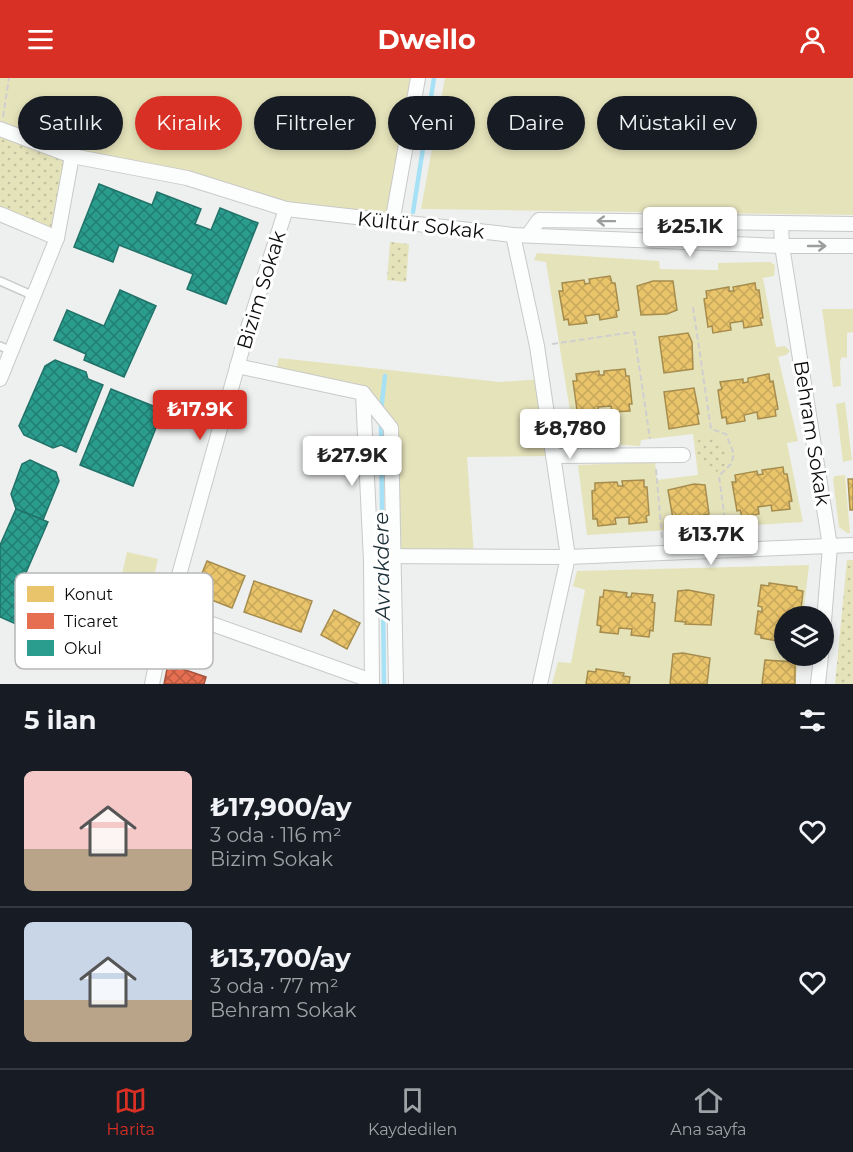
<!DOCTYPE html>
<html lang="tr">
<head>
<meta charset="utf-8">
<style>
	:root { --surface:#171b24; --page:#242831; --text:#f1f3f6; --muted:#9ea1a6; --line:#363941; --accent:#d93025 }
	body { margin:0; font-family:Montserrat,sans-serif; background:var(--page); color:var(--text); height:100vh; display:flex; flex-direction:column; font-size:22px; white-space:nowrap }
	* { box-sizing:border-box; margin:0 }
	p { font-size:20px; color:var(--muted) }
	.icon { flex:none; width:33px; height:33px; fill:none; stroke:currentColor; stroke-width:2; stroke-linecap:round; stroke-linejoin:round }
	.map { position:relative; height:606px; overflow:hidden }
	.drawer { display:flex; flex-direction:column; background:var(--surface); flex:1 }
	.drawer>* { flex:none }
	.guide { position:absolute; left:18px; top:18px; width:818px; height:54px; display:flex; gap:12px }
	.fabs { position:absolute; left:774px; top:528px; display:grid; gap:12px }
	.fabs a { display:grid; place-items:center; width:60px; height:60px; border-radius:50%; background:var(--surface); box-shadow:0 3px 9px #0003; font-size:30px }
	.price { position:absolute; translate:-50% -51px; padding:0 14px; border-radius:6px; background:#fff; color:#222; font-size:20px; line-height:39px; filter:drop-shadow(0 2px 3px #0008) }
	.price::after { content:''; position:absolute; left:50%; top:36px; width:18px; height:14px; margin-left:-9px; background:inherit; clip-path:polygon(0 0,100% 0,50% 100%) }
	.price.selected { background:var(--accent); color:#fff }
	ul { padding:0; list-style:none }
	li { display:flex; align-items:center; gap:18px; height:150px; padding:0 24px }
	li+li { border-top:2px solid var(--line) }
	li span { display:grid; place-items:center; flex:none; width:168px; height:120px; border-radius:9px; color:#555 }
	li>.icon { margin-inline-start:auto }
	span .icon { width:72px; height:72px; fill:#fffc; stroke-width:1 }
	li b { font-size:26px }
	h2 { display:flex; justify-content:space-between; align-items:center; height:72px; padding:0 24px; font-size:26px }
	.chip { padding:0 21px; border-radius:27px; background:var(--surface); box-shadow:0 3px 9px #0003; font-size:21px; line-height:54px }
	.chip.selected { background:var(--accent); color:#fff }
	header { display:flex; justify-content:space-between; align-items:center; height:78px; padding:0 24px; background:var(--accent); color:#fff; font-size:27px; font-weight:700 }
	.dock { display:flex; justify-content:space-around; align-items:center; height:84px; border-top:2px solid var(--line); background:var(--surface); font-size:16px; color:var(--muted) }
	.dock a { display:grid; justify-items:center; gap:3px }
	.dock .selected { color:var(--accent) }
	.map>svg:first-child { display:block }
	.grass { fill:#e5e3ba }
	.park { fill:url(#park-dots) }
	.homes { fill:url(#homes-cross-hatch); stroke:#a68d4e; stroke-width:1.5 }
	.shops { fill:url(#shops-cross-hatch); stroke:#a5513c; stroke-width:1.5 }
	.schools { fill:url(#schools-cross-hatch); stroke:#217268; stroke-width:1.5 }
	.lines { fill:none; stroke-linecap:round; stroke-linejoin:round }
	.stream { stroke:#a6e1f5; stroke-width:4.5 }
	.lane-casing { stroke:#c8c9c8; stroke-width:10 }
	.street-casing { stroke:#c8c9c8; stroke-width:16 }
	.path { stroke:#cfcfcf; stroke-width:2; stroke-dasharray:6 3; stroke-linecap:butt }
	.lane { stroke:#fcfdfd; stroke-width:7 }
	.street { stroke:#fcfdfd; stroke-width:14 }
	.oneway { stroke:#9c9d9d }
	.labels { text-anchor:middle; stroke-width:6; stroke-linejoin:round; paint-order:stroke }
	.street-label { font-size:20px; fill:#0b0c0c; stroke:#fff }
	.water-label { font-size:21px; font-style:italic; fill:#1c3037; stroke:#fff }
	.key { fill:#fff; stroke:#b6b6b6; stroke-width:1.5 }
	.key-label { font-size:16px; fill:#0b0c0c }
</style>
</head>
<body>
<header><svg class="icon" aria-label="menu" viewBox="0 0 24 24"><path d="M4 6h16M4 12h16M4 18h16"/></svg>Dwello<svg class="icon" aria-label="person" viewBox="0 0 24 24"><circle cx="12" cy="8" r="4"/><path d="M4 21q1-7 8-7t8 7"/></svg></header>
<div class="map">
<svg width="853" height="606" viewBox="0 0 853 606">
	<defs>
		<pattern id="park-dots" width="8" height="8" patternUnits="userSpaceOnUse" patternTransform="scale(1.5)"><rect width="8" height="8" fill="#e5e3ba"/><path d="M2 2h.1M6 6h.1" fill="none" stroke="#c3c29f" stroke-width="1.8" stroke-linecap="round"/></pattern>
		<pattern id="homes-cross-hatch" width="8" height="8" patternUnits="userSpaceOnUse" patternTransform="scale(1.5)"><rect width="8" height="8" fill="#e9c46a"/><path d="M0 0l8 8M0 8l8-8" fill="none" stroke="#c6a75b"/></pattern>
		<pattern id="shops-cross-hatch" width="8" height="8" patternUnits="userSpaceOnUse" patternTransform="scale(1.5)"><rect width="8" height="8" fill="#e76f51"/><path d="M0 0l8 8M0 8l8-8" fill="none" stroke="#b95a42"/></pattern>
		<pattern id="schools-cross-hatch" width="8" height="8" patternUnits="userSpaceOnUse" patternTransform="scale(1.5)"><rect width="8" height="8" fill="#2a9d8f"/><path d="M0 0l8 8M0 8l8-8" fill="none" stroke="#227e73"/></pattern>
	</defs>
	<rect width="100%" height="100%" fill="#eef0ef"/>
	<!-- grass -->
	<g class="grass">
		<polygon points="0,0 418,0 392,145 286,131 72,78 0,51"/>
		<polygon points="445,0 853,0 853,137 421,131"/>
		<polygon points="537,175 659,183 660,191 718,192 718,185 770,184 775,187 774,198 763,200 776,269 785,268 790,273 786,277 778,279 798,363 787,365 803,444 587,457 578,387 655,384 657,402 698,397 693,356 641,362 640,368 575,364 546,184 534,182"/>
		<polygon points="822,231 853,231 853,254 847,255 847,280 842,279 840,283 841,308 833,309"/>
		<polygon points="279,280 500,304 542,301 553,378 467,379 474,478 394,478 391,350 363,315 275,296"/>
		<polygon points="845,324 852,382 843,384 836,326"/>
		<polygon points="845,397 850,455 847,455 839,449 833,401 835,398"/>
		<polygon points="127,474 158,481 142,552 111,545"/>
		<polygon points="809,487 803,538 784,538 784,578 799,578 795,606 552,606 558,584 571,585 585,512 573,508 577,493"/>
	</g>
	<!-- park -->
	<g class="park">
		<polygon points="0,51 72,78 57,160 0,136"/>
		<polygon points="390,164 409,166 406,204 387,202"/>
		<path d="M704 358 717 359 728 372 725 388 715 395C698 391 697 381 695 365Z"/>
		<polygon points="847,482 853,482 853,606 835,606"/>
	</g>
	<!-- homes -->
	<g class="homes">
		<polygon points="610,198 612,205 615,205 619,232 616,233 617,239 600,242 599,236 585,238 587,245 569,247 568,241 564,242 559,213 563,213 562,205 584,202 585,206 590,205 589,201"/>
		<polygon points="653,203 673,203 677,232 667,236 641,237 637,208"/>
		<polygon points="755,205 756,212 759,212 763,240 760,240 762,247 744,250 743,243 730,245 731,252 713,255 712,248 708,249 704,221 707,220 706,213 729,209 729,213 734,213 733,209"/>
		<polygon points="688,255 692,264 693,291 664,295 659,259"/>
		<polygon points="625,291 626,298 629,298 632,326 629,326 630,333 612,334 611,328 598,329 599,336 581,338 580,332 577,332 573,303 577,303 576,296 599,293 599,297 604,297 604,293"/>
		<polygon points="769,296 770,304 773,303 778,331 775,332 776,338 758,341 757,334 744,337 745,343 727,346 726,339 722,340 718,312 722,311 720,304 743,301 743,305 748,304 748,300"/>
		<polygon points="694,310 699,336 697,336 699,346 669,351 664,314"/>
		<polygon points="783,389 784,396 787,396 792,423 789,424 790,431 772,433 771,427 758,429 759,436 742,439 740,432 737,433 732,404 736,404 735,397 757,393 758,397 763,396 762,392"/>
		<polygon points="848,401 853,401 853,432 850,432"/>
		<polygon points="644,402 644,409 647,409 649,437 646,438 647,444 629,446 629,439 615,440 616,446 598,448 597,441 593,441 592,413 595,412 595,405 617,404 618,408 623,408 622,403"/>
		<polygon points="694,406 705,407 709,436 683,442 683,439 673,441 668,412"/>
		<polygon points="207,483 245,498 232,530 194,515"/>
		<polygon points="254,503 312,523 301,554 244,534"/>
		<polygon points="769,505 797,509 797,512 803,513 801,531 794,530 793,538 784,538 784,564 761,560 761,557 755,556 758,533 762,534 762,529 758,528 761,507 769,508"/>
		<polygon points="604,512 627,515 626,519 631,519 632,515 653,517 652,524 655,525 653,553 650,552 649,559 631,557 632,551 619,550 618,556 600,554 601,548 597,547 600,519 603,519"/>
		<polygon points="688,512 714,517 711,547 685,546 686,544 675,543 678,513"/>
		<polygon points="334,532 360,545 347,571 321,557"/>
		<polygon points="683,575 710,580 707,606 670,606 673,576"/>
		<polygon points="765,582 795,584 795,606 762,606"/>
		<polygon points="596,591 624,595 623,598 630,599 629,606 586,606 588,593 596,594"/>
	</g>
	<!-- shops -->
	<polygon class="shops" points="168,586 206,599 204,606 164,606"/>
	<!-- schools -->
	<g class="schools">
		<polygon points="99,106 152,127 157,114 201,131 195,146 211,152 220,130 258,145 226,226 187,211 193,196 119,167 113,184 74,169"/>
		<polygon points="120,212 156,228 124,299 84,282 86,276 54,262 67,232 104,248"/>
		<polygon points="55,282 86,294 88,301 103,307 76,374 61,367 53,370 24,357 19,348 45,288"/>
		<polygon points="111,311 163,332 133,408 80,387"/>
		<polygon points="30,382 56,394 59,403 43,442 16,431 11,416 22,386"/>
		<polygon points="16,431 48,444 25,497 30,517 90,543 78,574 20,555 23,549 0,539 0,467"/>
	</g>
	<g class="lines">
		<!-- stream -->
		<g class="stream">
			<polyline points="413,134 434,0"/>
			<polyline points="381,333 385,298"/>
			<polyline points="381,345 384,606"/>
		</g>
		<!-- lane casing -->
		<g class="lane-casing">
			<g id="lane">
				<polyline points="0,203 34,218"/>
				<polyline points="0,268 11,273"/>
			</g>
		</g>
		<!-- street casing -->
		<g class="street-casing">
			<g id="street">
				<polyline points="0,51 72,78 187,100 286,131 513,157 782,168 853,168"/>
				<polyline points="0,136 57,160"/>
				<polyline points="392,145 418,0"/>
				<polyline points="781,146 782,168 830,468 824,543"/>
				<polyline points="513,157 537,268 568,479 540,606"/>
				<polyline points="528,157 539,142 853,146"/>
				<polyline points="237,288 363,315 371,483 372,606"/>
				<polyline points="0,301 57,160 72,78"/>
				<polyline points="363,315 391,350 396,606"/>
				<polyline points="553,378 683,377"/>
				<polyline points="371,478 568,479 853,467"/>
				<polyline points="170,531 372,603"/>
				<polyline points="152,606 162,558 248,250 286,131"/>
				<polyline points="818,606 821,578"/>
			</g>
		</g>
		<!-- path -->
		<g class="path">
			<polyline points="3,39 9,0"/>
			<polyline points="693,229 711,351 726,356 734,376 731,386 719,398 727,457"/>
			<polyline points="552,266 634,254 650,361"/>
			<polyline points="656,391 662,460"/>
		</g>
		<!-- lane -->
		<use href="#lane" class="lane"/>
		<!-- street -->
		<use href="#street" class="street"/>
	</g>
	<!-- one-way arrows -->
	<defs><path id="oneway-shaft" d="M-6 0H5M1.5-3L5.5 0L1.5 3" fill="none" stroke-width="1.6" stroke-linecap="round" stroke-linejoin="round" transform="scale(1.5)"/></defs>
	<g class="oneway">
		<use href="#oneway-shaft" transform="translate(606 143) rotate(-179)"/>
		<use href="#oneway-shaft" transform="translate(817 168)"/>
	</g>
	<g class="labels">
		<!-- street labels -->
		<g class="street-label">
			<text transform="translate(421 147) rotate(6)" y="7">Kültür Sokak</text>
			<text transform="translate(261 212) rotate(-73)" y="7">Bizim Sokak</text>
			<text transform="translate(812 355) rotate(81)" y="7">Behram Sokak</text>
		</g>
		<!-- water labels -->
		<g class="water-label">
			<text transform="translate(382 488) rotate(-91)" y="7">Avrakdere</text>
		</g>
	</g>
	<!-- legend -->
	<rect x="15" y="495" width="198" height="96" rx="9" class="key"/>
	<rect x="27" y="508" width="27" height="16" fill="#e9c46a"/>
	<rect x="27" y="535" width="27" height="16" fill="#e76f51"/>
	<rect x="27" y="562" width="27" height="16" fill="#2a9d8f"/>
	<g class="key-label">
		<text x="64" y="522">Konut</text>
		<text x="64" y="549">Ticaret</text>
		<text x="64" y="576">Okul</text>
	</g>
</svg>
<div class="fabs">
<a><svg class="icon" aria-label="layers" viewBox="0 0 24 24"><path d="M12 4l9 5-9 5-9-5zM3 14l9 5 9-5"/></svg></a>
</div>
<b class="price" style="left:690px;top:180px">₺25.1K</b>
<b class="price selected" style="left:200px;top:363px">₺17.9K</b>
<b class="price" style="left:570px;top:382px">₺8,780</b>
<b class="price" style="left:352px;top:409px">₺27.9K</b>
<b class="price" style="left:711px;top:488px">₺13.7K</b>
<div class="guide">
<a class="chip">Satılık</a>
<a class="chip selected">Kiralık</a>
<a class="chip">Filtreler</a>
<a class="chip">Yeni</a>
<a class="chip">Daire</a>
<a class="chip">Müstakil ev</a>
</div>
</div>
<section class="drawer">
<h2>5 ilan<svg class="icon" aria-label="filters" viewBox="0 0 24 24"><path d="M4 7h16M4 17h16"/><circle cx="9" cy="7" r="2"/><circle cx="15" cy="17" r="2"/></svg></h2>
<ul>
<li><span style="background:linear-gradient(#f6c9c9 65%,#b9a48a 0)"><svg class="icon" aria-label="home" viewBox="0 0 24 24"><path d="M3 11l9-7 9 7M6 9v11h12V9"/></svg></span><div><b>₺17,900/ay</b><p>3 oda · 116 m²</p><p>Bizim Sokak</p></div><svg class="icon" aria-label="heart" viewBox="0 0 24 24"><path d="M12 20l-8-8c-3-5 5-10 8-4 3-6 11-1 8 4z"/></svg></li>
<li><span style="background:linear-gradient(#c9d6e8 65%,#b9a48a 0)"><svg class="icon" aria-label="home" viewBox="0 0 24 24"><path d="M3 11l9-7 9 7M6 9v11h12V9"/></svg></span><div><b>₺13,700/ay</b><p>3 oda · 77 m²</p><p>Behram Sokak</p></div><svg class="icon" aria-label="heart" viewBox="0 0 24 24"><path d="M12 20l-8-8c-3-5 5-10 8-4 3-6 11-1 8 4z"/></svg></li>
</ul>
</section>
<nav class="dock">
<a class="selected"><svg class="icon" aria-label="map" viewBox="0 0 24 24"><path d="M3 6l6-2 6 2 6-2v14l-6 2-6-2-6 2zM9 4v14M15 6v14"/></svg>Harita</a>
<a><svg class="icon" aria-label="saved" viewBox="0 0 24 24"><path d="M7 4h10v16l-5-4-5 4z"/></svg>Kaydedilen</a>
<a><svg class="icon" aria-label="home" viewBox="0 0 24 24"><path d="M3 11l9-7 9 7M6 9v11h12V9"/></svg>Ana sayfa</a>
</nav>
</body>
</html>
